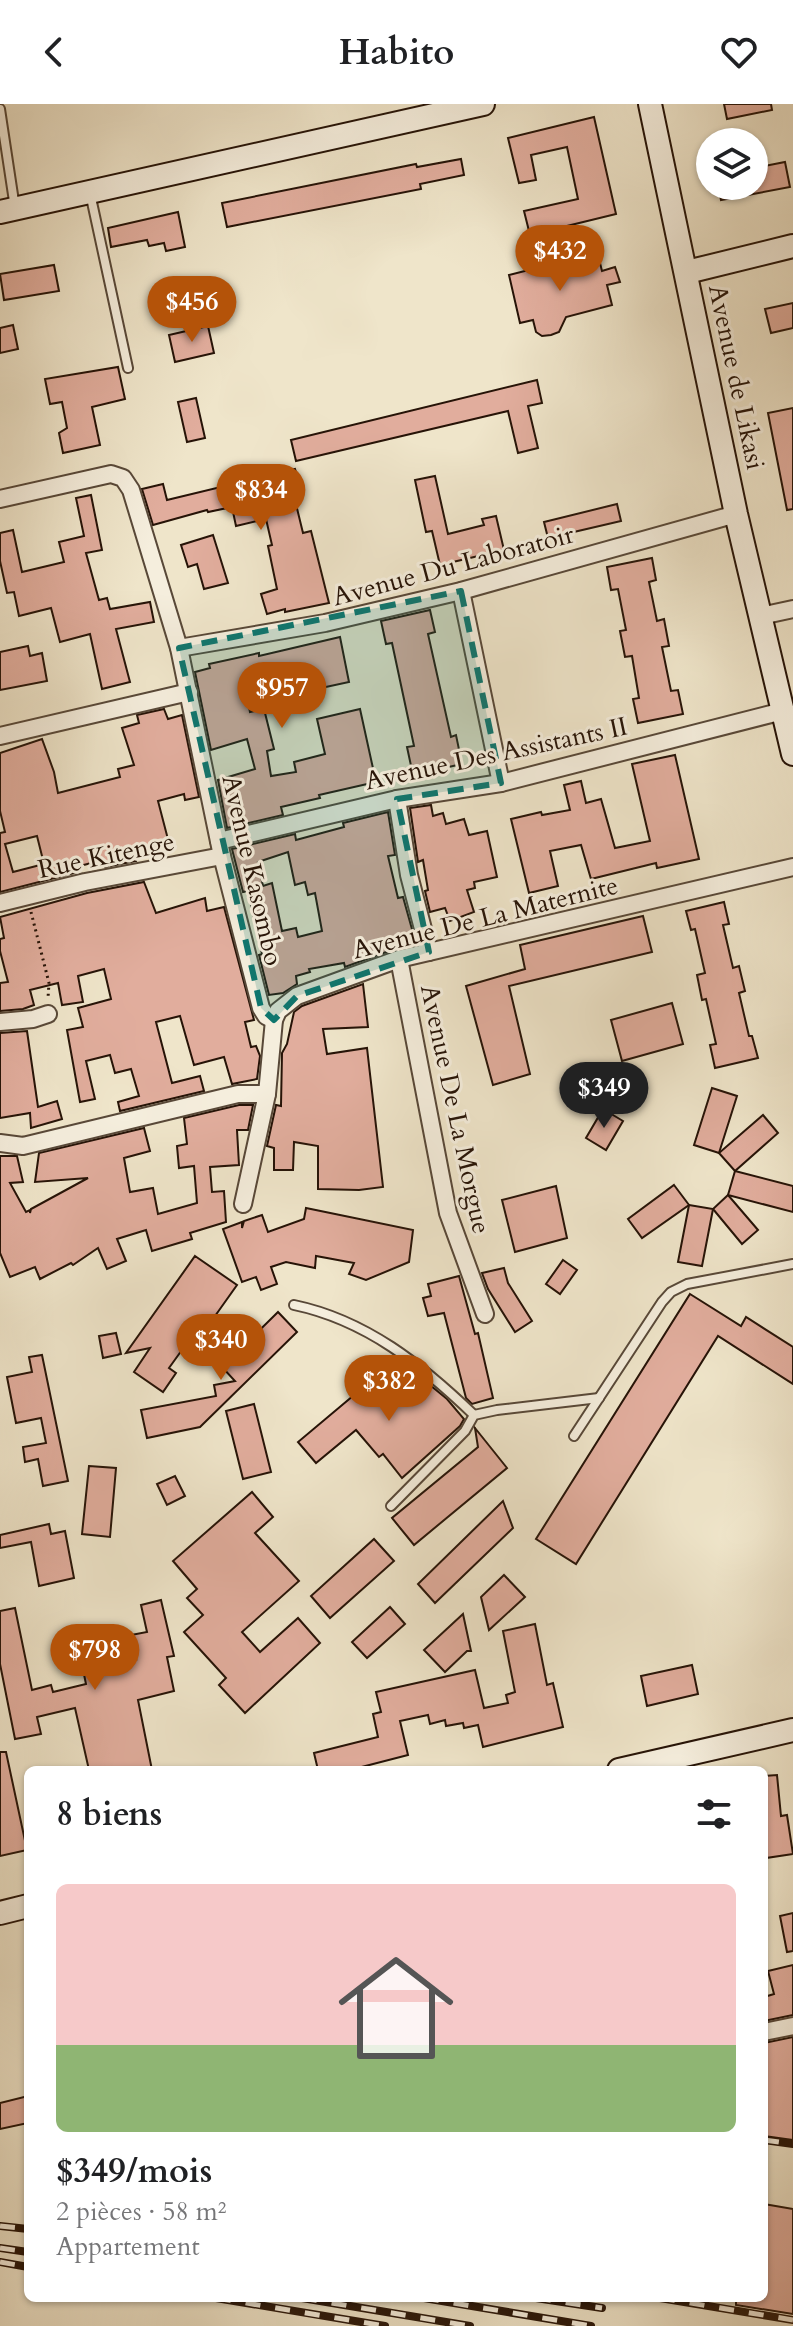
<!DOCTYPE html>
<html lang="fr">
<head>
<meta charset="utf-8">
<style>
	:root { --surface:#fff; --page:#f2f2f2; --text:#202124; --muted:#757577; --line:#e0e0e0; --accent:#b45309 }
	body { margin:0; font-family:Cardo,serif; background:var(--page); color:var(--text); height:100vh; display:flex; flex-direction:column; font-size:30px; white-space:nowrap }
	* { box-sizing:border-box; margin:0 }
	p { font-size:26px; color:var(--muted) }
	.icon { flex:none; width:44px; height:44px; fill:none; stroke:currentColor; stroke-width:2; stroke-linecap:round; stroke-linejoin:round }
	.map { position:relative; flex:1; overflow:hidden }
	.details { position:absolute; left:24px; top:1662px; width:744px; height:536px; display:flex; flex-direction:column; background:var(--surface); border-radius:12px; box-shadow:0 2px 6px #0004 }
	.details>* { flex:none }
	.fabs { position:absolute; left:696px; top:24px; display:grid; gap:16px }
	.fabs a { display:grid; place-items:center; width:72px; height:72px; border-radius:50%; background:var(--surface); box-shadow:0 2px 6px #0004; font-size:40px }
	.price { position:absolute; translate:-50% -68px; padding:0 18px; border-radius:28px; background:var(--accent); color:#fff; font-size:26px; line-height:52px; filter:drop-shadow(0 2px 4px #0008) }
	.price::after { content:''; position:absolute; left:50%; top:48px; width:24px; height:18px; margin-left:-12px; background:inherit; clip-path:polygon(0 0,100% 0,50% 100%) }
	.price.on { background:#222; color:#fff }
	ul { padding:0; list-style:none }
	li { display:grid; align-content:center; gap:16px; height:424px; padding:0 32px }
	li+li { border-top:2px solid var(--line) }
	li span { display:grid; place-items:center; height:248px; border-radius:12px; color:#555 }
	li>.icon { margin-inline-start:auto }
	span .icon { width:144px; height:144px; fill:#fffc; stroke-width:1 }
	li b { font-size:34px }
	h2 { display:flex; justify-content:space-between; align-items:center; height:96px; padding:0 32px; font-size:34px }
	header { display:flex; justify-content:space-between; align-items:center; height:104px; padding:0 32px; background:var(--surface); font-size:36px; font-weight:800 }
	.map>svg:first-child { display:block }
	.building { fill:#e1ad9d; stroke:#261307; stroke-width:2; fill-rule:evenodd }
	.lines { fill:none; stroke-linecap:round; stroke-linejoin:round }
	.lane-casing { stroke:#584838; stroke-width:12 }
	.street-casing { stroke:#584838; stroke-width:20 }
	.secondary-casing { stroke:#261307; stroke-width:26 }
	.path { stroke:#261307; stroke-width:3; stroke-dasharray:2 4; stroke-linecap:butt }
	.lane { stroke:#f5eedd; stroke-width:8 }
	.street { stroke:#f5eedd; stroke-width:16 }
	.secondary { stroke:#f5eedd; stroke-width:22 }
	.rail-casing { stroke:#261307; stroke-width:8 }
	.rail { stroke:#f5eedd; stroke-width:5; stroke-dasharray:15; stroke-linecap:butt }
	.marked { fill:#0f766e; fill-opacity:0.2; stroke:#0f766e; stroke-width:6; stroke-dasharray:16 10; stroke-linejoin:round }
	.labels { text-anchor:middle; stroke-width:6; stroke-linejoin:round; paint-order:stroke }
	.street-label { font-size:26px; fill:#261307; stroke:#f5eedd }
</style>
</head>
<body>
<header><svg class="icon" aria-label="back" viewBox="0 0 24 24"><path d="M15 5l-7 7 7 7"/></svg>Habito<svg class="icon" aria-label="heart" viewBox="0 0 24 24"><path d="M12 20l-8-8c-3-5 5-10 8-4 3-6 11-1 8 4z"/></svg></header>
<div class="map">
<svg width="793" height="2222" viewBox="0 0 793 2222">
	<rect width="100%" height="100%" fill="#efe5ca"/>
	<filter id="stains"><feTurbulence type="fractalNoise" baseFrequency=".0025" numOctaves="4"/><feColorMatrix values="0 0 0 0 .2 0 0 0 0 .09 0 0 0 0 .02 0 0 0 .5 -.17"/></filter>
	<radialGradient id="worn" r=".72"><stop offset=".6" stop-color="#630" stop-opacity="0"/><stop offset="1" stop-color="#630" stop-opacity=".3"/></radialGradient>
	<!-- building -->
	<g class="building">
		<polygon points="724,0 771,0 772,6 727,15"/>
		<polygon points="594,13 616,110 530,131 524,107 578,95 567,43 531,51 536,76 519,79 508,34"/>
		<polygon points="461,55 464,71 420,80 421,85 227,123 222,99 416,60 417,63"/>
		<polygon points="785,58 790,83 721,96 718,82 754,82 754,64"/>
		<polygon points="178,108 185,143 166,147 164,139 149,142 147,136 111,143 108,124"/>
		<polygon points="534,153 547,156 550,168 599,155 602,167 615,163 620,178 607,181 612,201 566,213 559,228 551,231 542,232 536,228 533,216 520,219 509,171 525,167 526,158"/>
		<polygon points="54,161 59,187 4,196 0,170"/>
		<polygon points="793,199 793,224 771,229 765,205"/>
		<polygon points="13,221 18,245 0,249 0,224"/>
		<polygon points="208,222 214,249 175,258 169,231"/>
		<polygon points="118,263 125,295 92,303 100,341 63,349 59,329 67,324 62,298 50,300 45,275"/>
		<polygon points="537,276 542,299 528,302 538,344 518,349 508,307 296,357 291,336"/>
		<polygon points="196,294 205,334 187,338 178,298"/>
		<polygon points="793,304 793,405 787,406 768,309"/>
		<polygon points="295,365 303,389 294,392 303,429 311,427 329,499 285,508 285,505 267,510 261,490 277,485 268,442 272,441 266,415 236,422 232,403 208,408 207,406 153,421 142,385 163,380 167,396"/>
		<polygon points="435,372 448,430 484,421 482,415 496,412 504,446 440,461 432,427 426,428 415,376"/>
		<polygon points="91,391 102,446 86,449 99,496 107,494 110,505 150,498 154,518 116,525 130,578 102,585 90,530 60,538 51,504 19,512 14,488 7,489 0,457 0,429 13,426 22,468 64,458 59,438 84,432 76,394"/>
		<polygon points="617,400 621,417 548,434 544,418"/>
		<polygon points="213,431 228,479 204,485 197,460 188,463 181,441"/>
		<polygon points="652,454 656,476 649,478 657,517 664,515 669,542 662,543 671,587 678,586 683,610 638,619 633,595 639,594 632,552 625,553 620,527 626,526 618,485 611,486 607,463"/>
		<polygon points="430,506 435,528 428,530 451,633 456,631 462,660 413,671 407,643 414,642 392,539 386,540 381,517"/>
		<polygon points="340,533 349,578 298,589 301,602 276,607 269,577 245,582 250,608 264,605 274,645 267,647 271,672 296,668 294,658 325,650 317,615 360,605 376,678 319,691 320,694 281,703 283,711 227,724 218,676 255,665 247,635 211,646 195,568 210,564 209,560 259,549 259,552"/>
		<polygon points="28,542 30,552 42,549 47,577 0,586 0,548"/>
		<path d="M164 605 168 615 182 611 199 693 185 696 184 690 158 697 170 743 135 752 136 757 105 763 103 756 76 763 78 768 0 788V729L5 728 0 707V649L42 635 54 668 58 689 120 673 118 665 134 661 122 624 139 619 137 611ZM37 732 44 760 13 768 5 740Z"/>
		<polygon points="675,651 699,755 657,764 656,759 591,775 581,741 550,747 558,782 529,789 511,715 541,708 542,711 570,706 564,681 581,677 586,699 601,695 615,744 650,737 632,660"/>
		<polygon points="431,701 433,712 443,709 446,720 464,715 469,731 487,727 497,773 474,778 475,784 467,786 474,808 450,817 445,804 430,808 425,787 428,786 423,756 418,758 410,704"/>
		<path d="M388 708 395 751 388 752 398 794 403 793 415 836 388 843 389 847 345 863 344 859 309 865 310 868 296 872 297 880 283 889 269 891 259 851 262 850 248 787 243 788 232 745 295 730 296 736 344 723 343 719ZM288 748 295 781 305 778 308 791 315 789 322 827 298 833 296 824 282 827 272 779 263 782 258 758Z"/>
		<polygon points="144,778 156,809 205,794 207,807 224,803 254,916 245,918 251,943 256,942 260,952 257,975 232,980 224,953 194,961 180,912 156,918 172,979 200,972 204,987 120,1007 118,998 139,992 131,965 115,969 110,951 86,957 95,995 80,998 67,926 83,923 78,904 111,895 104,865 78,872 83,898 62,901 58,879 30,886 34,901 23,905 0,907 0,879 8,878 0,847 0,835 4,834 0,813 87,789"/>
		<polygon points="724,798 729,820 723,821 733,864 739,862 745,887 739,889 749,932 752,932 758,954 715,964 710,941 716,940 706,895 702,896 697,871 705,869 695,825 691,826 686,807"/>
		<polygon points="643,812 652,848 509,882 530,970 493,981 466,882 525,865 520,841"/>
		<polygon points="363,880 368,923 323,925 327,950 367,944 383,1083 359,1086 318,1085 318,1042 294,1038 293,1066 274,1066 274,1044 267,1042 276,1001 281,1002 282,949 287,940 294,908 302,902"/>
		<polygon points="672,899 683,940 622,957 611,916"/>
		<polygon points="27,927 38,1003 57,997 62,1015 31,1024 30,1009 0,1014 0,929"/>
		<polygon points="712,984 737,992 719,1049 694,1041"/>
		<polygon points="239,1001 253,1001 248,1026 237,1026 239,1061 210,1063 212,1088 224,1087 226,1118 190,1129 192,1135 152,1147 146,1126 117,1135 126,1157 107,1165 98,1144 73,1161 71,1159 40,1175 35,1163 10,1173 0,1149 0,1052 17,1052 23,1078 10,1079 26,1108 30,1106 30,1109 31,1105 88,1074 35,1078 39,1049 144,1024 150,1047 124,1054 130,1088 153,1084 158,1110 197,1099 194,1062 179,1064 177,1042 187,1040 184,1014"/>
		<polygon points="603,1005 623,1017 606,1046 586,1034"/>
		<polygon points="763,1011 778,1029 735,1067 719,1049"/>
		<polygon points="735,1067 793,1082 793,1108 728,1091"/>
		<polygon points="674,1081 689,1101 642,1134 628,1115"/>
		<polygon points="556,1082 567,1134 515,1148 502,1096"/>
		<polygon points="728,1091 758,1126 742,1140 713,1105"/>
		<polygon points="689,1101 713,1105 702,1162 678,1158"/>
		<polygon points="306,1104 413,1126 409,1158 366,1176 349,1170 354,1159 316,1152 315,1164 286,1158 271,1163 277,1180 261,1186 256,1173 242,1178 223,1125 242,1118 242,1124 244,1117 262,1111 268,1128 304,1115"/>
		<polygon points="195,1152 237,1181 198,1236 192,1232 169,1264 176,1269 163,1288 134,1268 150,1244 126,1249"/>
		<polygon points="563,1156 577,1166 560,1190 546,1180"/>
		<polygon points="504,1164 508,1179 532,1217 515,1228 488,1185 482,1169"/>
		<polygon points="459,1172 475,1230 478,1229 493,1294 472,1300 466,1294 444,1209 428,1212 423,1194 431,1192 428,1180"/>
		<polygon points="690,1190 741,1222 746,1213 793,1243 793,1280 718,1232 576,1460 536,1435"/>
		<polygon points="278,1208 297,1228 200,1323 147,1334 141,1306 216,1292 214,1281 235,1277 222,1263"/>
		<polygon points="116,1229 121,1250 103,1254 99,1232"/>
		<polygon points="42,1251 68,1377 43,1382 38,1355 25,1358 23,1343 46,1339 41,1314 16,1319 7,1273 32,1268 29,1253"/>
		<polygon points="391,1268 405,1285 419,1272 447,1295 464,1315 460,1322 402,1374 383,1350 379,1353 356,1326 316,1359 298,1338 372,1276 376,1281"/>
		<polygon points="254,1300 271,1368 243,1375 226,1307"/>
		<polygon points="475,1324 507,1364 414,1441 392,1414 478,1343"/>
		<polygon points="89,1362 116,1364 110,1433 82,1430"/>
		<polygon points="175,1372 185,1392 167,1401 157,1380"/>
		<polygon points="252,1388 273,1413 255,1429 299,1477 242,1528 260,1548 298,1514 320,1539 245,1609 219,1581 226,1574 184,1528 203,1511 187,1494 197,1485 173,1457"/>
		<polygon points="503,1397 513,1424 435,1499 418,1480"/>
		<polygon points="49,1420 51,1430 65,1427 74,1474 39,1482 31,1438 0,1444 0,1431"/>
		<polygon points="374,1435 394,1457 330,1514 311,1492"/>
		<polygon points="504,1471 525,1493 489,1526 481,1493"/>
		<polygon points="161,1496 174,1552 167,1553 174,1587 138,1596 152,1666 89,1666 75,1604 37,1613 41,1630 15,1635 0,1560 0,1507 15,1504 32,1586 51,1581 53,1588 86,1580 81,1556 94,1540 136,1555 131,1531 147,1528 141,1501"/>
		<polygon points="390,1503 405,1520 367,1554 352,1538"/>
		<polygon points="463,1510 471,1547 467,1547 445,1568 424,1546"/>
		<polygon points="535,1520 547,1581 553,1579 563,1623 483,1643 478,1621 464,1624 463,1619 446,1622 445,1616 430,1620 428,1611 400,1617 408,1651 350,1666 318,1666 314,1649 378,1633 373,1610 381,1608 376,1588 475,1566 484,1604 508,1599 506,1591 515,1588 503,1527"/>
		<polygon points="692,1561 698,1590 647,1602 641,1572"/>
		<polygon points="0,1648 6,1648 27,1746 0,1752"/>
		<polygon points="777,1671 781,1712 787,1711 793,1750 766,1754 764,1672"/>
		<polygon points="793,1809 793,1847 787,1848 780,1812"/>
		<polygon points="793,1861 793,1911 764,1917 764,1893 774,1890 768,1867"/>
		<polygon points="793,1933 793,2036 764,2032 764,1939"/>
		<polygon points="28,1992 28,2019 0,2025 0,1999"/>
		<polygon points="764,2100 793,2105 793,2210 736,2201 736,2194 764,2194"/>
	</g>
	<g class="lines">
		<!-- lane casing -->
		<g class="lane-casing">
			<g id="lane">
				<polyline points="0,5 15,104"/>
				<polyline points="90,89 128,264"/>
				<path d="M294 1201C366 1216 422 1261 474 1311"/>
				<polyline points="574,1332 662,1198 671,1188 687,1180 793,1160"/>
				<polyline points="391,1402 465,1327 474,1311 497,1306 599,1294"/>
			</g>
		</g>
		<!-- street casing -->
		<g class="street-casing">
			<g id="street">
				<polyline points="0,395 111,370 123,374 131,386 179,544 222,752 261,904 266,912 274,916"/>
				<polyline points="461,487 501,679"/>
				<polyline points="761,512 793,505"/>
				<polyline points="179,544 325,519 461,487 736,410"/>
				<polyline points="0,632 189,588"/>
				<polyline points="397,695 409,771 429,848"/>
				<polyline points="219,737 397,695 501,679 783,607"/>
				<polyline points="0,799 85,778 222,752"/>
				<polyline points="399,855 448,1109 485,1210"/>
				<polyline points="0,918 33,915 48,910"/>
				<polyline points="0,1039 23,1042 238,990 267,990"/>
				<polyline points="243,1100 267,990 274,916 278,907 297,892 399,855 793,763"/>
				<polyline points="764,1928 793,1922"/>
			</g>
		</g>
		<!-- secondary casing -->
		<g class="secondary-casing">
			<g id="secondary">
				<polyline points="650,0 736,410 793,650"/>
				<polyline points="0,108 483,0"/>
				<polyline points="687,168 793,142"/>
				<polyline points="619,1666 793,1626"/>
				<polyline points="0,1809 28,1802"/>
			</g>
		</g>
		<!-- path -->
		<polyline class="path" points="31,808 49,879 48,894"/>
		<!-- lane -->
		<use href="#lane" class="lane"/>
		<!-- street -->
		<use href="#street" class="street"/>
		<!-- secondary -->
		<use href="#secondary" class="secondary"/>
		<!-- rail casing -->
		<g class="rail-casing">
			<g id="rail">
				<polyline points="764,2036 793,2040"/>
				<polyline points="0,2122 28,2125"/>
				<polyline points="0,2144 28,2148"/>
				<polyline points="0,2158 28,2163"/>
				<polyline points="216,2194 385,2222"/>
				<polyline points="302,2194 470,2222"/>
				<polyline points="424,2194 591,2222"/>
				<polyline points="536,2194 602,2204"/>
				<polyline points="660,2194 793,2216"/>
			</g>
		</g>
		<!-- rail -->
		<use href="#rail" class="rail"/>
	</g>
	<!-- marked area -->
	<path class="marked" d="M461 487 501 679 397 695 429 848 297 892 274 916 261 904 179 544Z"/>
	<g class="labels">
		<!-- street labels -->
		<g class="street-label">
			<text transform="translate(737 273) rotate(78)" y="9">Avenue de Likasi</text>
			<text transform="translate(453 461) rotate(-15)" y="9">Avenue Du Laboratoir</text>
			<text transform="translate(496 649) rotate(-12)" y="9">Avenue Des Assistants II</text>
			<text transform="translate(106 751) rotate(-12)" y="9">Rue Kitenge</text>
			<text transform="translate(253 766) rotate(77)" y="9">Avenue Kasombo</text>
			<text transform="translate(485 813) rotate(-14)" y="9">Avenue De La Maternite</text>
			<text transform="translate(456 1005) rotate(78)" y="9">Avenue De La Morgue</text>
		</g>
	</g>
	<rect width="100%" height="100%" filter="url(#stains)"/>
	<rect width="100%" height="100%" fill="url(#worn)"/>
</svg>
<div class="fabs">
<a><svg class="icon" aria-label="layers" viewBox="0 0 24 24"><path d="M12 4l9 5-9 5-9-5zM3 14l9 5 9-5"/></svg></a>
</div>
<b class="price" style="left:560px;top:189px">$432</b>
<b class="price" style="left:192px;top:240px">$456</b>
<b class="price" style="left:261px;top:428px">$834</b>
<b class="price" style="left:282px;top:626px">$957</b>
<b class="price on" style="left:604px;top:1026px">$349</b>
<b class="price" style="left:221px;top:1278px">$340</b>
<b class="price" style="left:389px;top:1319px">$382</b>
<b class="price" style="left:95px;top:1588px">$798</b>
<section class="details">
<h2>8 biens<svg class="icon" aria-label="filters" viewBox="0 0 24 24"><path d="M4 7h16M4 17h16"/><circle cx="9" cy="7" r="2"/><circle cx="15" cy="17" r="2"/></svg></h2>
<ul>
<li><span style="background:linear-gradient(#f6c9c9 65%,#8fb573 0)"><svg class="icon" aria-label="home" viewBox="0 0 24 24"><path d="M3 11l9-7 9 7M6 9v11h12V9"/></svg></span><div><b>$349/mois</b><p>2 pièces · 58 m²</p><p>Appartement</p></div></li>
</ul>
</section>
</div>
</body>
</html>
